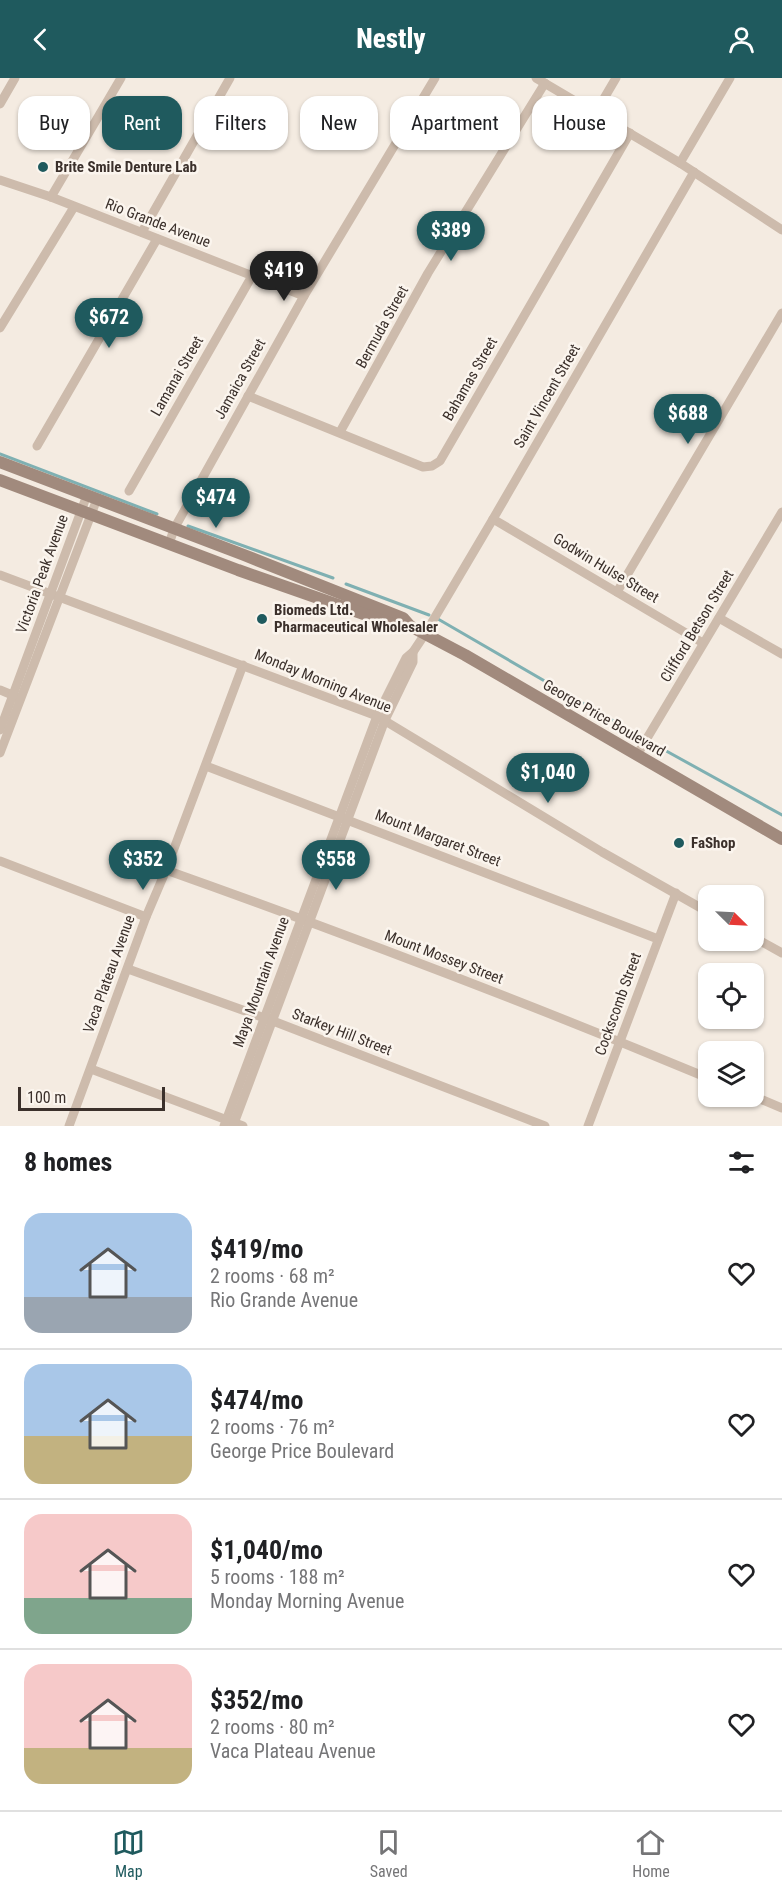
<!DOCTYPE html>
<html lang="en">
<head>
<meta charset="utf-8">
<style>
	:root { --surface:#fff; --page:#f6f6f6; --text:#202124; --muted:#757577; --line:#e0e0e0; --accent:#1f5a5e }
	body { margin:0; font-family:"Roboto Condensed",sans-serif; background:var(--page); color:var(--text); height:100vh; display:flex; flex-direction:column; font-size:22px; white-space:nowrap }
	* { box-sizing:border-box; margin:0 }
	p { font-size:20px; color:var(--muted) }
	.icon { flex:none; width:33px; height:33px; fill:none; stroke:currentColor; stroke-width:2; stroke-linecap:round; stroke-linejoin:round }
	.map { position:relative; height:1048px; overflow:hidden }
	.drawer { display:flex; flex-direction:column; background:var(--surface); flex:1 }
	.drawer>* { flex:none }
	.hud { position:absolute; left:18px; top:18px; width:747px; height:54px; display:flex; gap:12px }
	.needle { width:39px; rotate:114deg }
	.fabs { position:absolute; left:698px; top:807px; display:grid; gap:12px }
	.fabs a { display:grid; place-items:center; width:66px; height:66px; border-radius:12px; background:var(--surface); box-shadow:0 2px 4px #0004; font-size:30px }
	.scale { position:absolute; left:18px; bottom:15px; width:147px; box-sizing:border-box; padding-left:6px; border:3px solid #3b302b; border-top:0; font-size:16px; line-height:21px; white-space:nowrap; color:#3b302b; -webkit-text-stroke:4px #fbf5ee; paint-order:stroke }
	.price { position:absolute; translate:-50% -51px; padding:0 14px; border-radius:21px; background:var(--accent); color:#fff; font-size:20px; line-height:39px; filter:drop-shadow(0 2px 3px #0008) }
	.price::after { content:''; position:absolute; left:50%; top:36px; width:18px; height:14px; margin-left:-9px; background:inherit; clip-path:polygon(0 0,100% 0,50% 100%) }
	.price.active { background:#222; color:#fff }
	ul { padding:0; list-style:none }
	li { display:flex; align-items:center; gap:18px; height:150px; padding:0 24px }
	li+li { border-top:2px solid var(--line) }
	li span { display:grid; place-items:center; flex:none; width:168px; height:120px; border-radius:18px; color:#555 }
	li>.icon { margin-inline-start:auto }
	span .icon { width:72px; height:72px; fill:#fffc; stroke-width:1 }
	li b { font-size:26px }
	h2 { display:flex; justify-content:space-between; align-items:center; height:72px; padding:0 24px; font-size:26px }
	.tag { padding:0 21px; border-radius:18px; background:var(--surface); box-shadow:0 2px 4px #0004; font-size:21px; line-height:54px }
	.tag.active { background:var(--accent); color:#fff }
	header { display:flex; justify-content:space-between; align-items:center; height:78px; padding:0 24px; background:var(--accent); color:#fff; font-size:27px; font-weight:800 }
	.tabs { display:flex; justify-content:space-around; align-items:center; height:84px; border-top:2px solid var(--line); background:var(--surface); font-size:16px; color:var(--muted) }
	.tabs a { display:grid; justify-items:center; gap:3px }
	.tabs .active { color:var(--accent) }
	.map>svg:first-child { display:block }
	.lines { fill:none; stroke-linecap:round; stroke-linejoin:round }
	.stream { stroke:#7fb0b2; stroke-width:3 }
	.street { stroke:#cdbbac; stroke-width:9 }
	.secondary { stroke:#a18a7d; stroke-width:12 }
	.poi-dot { fill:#1f5a5e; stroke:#fbf5ee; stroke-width:2 }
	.labels { text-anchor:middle; stroke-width:5; stroke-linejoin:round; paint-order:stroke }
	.poi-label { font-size:15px; font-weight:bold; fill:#3b302b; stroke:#fbf5ee; text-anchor:start }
	.street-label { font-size:15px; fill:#3b302b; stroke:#fbf5ee }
</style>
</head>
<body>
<header><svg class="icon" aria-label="back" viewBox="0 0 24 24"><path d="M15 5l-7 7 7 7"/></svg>Nestly<svg class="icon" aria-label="person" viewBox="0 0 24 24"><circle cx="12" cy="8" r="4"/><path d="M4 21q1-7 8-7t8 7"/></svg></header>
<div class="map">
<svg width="782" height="1048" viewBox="0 0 782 1048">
	<rect width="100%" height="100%" fill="#f4ebe1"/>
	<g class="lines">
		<!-- stream -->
		<g class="stream">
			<polyline points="0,376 157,436"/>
			<polyline points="188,448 333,500"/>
			<polyline points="346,506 429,537"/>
			<polyline points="438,541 636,656"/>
			<polyline points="650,664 782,737"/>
		</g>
		<!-- street -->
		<g class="street">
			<polyline points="536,0 680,85 782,152"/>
			<polyline points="0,26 15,0"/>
			<polyline points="596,34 616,0"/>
			<polyline points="680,85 730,0"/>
			<polyline points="0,102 51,119 304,218"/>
			<polyline points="51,119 121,0"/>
			<polyline points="142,154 230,0"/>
			<polyline points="0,250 74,129"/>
			<polyline points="248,318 423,389 432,388 440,383 630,55"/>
			<polyline points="340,354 428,195 545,5"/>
			<polyline points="37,368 157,161"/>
			<polyline points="129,413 252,198"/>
			<polyline points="493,441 703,565"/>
			<polyline points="169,466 174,451 304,218 435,0"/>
			<polyline points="0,497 377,638 602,774 708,834"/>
			<polyline points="617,514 782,235"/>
			<polyline points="719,540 782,576"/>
			<polyline points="0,612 17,619"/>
			<polyline points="0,652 87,417"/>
			<polyline points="0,675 97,421"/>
			<polyline points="637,677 782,434"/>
			<polyline points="206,688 658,861"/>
			<polyline points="0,783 146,839"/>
			<path d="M166 792C349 857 530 926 708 1000"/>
			<polyline points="753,859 782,875"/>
			<polyline points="128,891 273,943 545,1048"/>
			<polyline points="91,991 243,1048"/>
			<polyline points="753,1018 782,1030"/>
			<polyline points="69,1048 146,839 166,792 243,587"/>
			<polyline points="224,1048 377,638 406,580 413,574 425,556 493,441 694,94"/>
			<polyline points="233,1048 385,642 413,584 413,574"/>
			<polyline points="588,1048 676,815"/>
		</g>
		<!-- secondary -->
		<g class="secondary">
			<polyline points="0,384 244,477 403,540 410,548 465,577 782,761"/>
			<polyline points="0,402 238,492 398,548 410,548"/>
		</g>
	</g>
	<!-- markers -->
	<g class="poi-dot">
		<circle cx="43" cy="89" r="6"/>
		<circle cx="262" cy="541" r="6"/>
		<circle cx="679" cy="765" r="6"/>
	</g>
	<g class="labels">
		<!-- poi labels -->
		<g class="poi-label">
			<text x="55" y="94">Brite Smile Denture Lab</text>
			<text x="274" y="537">Biomeds Ltd.<tspan x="274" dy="17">Pharmaceutical Wholesaler</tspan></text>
			<text x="691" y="770">FaShop</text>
		</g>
		<!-- street labels -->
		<g class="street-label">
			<text transform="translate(158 145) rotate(21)" y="5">Rio Grande Avenue</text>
			<text transform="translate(382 249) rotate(-61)" y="5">Bermuda Street</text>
			<text transform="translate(177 298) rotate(-60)" y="5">Lamanai Street</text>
			<text transform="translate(240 301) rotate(-61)" y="5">Jamaica Street</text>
			<text transform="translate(470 301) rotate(-60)" y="5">Bahamas Street</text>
			<text transform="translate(547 318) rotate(-60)" y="5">Saint Vincent Street</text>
			<text transform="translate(606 490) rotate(31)" y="5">Godwin Hulse Street</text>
			<text transform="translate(42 496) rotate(-70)" y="5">Victoria Peak Avenue</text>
			<text transform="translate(697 548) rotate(-59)" y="5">Clifford Betson Street</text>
			<text transform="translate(323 603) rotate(22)" y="5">Monday Morning Avenue</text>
			<text transform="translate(604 640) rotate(30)" y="5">George Price Boulevard</text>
			<text transform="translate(438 760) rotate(21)" y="5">Mount Margaret Street</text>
			<text transform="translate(444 879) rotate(21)" y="5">Mount Mossey Street</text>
			<text transform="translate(109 896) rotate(-70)" y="5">Vaca Plateau Avenue</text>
			<text transform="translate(261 904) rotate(-70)" y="5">Maya Mountain Avenue</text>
			<text transform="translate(618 926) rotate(-70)" y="5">Cockscomb Street</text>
			<text transform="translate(342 954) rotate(21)" y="5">Starkey Hill Street</text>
		</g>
	</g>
</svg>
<div class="fabs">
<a><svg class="needle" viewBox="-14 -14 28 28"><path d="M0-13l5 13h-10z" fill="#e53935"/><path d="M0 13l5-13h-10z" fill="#757577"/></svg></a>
<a><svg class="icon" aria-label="locate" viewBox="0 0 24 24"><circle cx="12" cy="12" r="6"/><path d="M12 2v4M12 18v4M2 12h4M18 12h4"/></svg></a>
<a><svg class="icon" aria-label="layers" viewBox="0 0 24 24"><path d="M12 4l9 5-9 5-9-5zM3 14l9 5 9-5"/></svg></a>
</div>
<div class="scale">100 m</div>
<b class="price" style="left:451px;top:184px">$389</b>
<b class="price active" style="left:284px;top:224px">$419</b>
<b class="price" style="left:109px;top:271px">$672</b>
<b class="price" style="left:688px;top:367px">$688</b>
<b class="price" style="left:216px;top:451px">$474</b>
<b class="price" style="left:548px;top:726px">$1,040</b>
<b class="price" style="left:143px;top:813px">$352</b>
<b class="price" style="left:336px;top:813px">$558</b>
<div class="hud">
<a class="tag">Buy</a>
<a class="tag active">Rent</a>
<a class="tag">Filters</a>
<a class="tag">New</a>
<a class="tag">Apartment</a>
<a class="tag">House</a>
</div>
</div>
<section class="drawer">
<h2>8 homes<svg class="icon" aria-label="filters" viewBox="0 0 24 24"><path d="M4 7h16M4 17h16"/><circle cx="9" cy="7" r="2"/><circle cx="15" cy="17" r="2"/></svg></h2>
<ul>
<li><span style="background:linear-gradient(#a9c7e8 70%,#9aa5b1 0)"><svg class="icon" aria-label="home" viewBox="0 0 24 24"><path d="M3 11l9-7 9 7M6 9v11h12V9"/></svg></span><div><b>$419/mo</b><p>2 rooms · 68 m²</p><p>Rio Grande Avenue</p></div><svg class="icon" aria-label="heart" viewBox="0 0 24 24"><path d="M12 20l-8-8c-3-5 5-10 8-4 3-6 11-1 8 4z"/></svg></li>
<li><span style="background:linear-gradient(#a9c7e8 60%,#c2b280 0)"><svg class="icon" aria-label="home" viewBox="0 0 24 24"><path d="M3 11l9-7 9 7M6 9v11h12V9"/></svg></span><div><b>$474/mo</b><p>2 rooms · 76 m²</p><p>George Price Boulevard</p></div><svg class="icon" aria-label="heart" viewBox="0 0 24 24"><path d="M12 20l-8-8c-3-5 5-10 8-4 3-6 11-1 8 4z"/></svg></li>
<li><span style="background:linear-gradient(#f6c9c9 70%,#7fa58c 0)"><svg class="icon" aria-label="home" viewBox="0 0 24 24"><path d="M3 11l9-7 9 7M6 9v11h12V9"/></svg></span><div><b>$1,040/mo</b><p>5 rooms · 188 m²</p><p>Monday Morning Avenue</p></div><svg class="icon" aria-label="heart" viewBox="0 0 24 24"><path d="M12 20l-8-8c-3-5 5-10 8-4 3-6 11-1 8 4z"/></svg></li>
<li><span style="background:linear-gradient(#f6c9c9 70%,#c2b280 0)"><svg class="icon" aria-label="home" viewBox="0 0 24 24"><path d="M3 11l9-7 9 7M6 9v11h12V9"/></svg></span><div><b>$352/mo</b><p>2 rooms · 80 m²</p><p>Vaca Plateau Avenue</p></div><svg class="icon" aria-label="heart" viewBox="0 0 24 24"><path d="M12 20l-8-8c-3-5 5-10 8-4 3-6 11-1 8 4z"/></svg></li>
</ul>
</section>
<nav class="tabs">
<a class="active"><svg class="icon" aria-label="map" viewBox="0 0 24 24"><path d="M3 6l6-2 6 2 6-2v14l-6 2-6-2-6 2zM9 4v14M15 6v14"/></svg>Map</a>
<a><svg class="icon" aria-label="saved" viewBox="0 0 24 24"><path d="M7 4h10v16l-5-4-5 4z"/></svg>Saved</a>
<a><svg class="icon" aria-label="home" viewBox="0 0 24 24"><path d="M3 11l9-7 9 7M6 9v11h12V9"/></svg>Home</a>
</nav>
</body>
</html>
